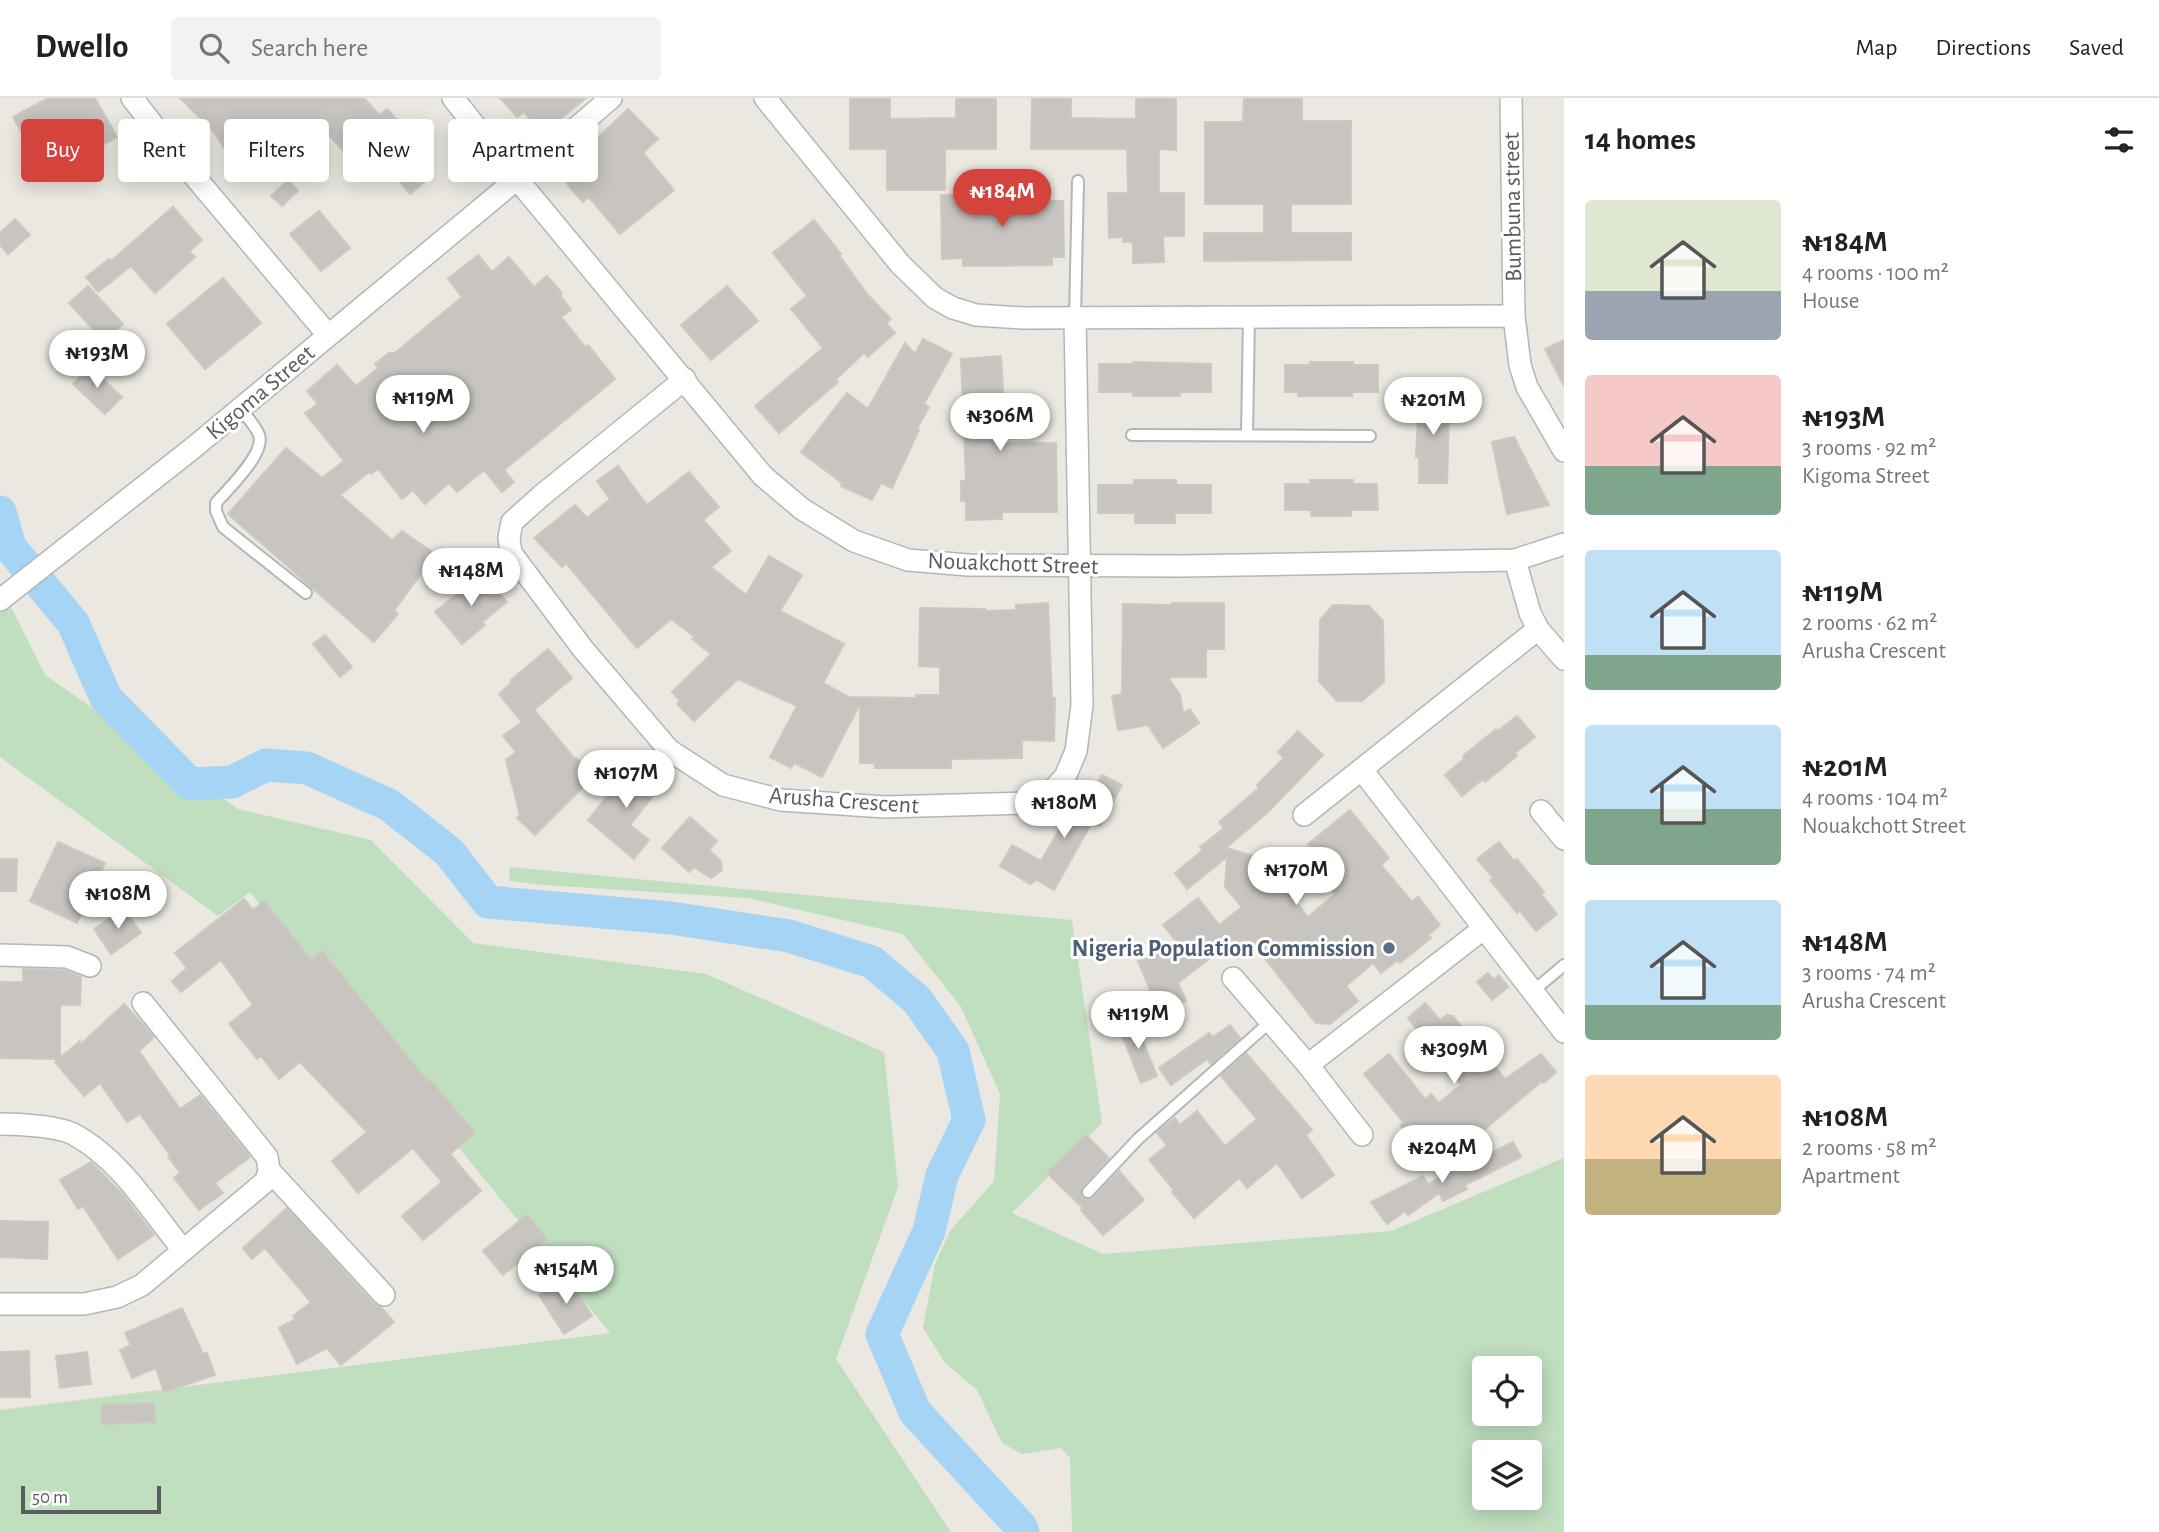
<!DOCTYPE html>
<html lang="en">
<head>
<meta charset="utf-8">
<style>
	:root { --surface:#fff; --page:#f2f2f2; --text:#222; --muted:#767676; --line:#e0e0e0; --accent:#d4443c }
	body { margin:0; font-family:"Alegreya Sans",sans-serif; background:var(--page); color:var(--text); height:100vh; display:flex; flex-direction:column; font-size:26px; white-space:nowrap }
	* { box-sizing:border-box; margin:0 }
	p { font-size:23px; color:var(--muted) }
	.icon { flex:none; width:38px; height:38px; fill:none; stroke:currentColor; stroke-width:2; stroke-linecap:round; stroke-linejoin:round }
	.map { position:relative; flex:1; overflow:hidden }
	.panel { display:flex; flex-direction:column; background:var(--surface); width:595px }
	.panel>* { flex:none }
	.guide { position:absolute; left:21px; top:21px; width:665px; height:63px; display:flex; gap:14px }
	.fabs { position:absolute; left:1472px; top:1258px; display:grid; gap:14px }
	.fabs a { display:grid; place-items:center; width:70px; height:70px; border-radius:7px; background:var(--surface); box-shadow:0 4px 18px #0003; font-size:35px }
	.scale { position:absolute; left:21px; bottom:18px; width:140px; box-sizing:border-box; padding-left:7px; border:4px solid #595c5f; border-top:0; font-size:19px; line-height:24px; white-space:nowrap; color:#595c5f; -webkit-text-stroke:5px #fff; paint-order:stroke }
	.price { position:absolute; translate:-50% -60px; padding:0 16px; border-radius:24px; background:#fff; color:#222; font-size:23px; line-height:46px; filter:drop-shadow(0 2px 4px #0008) }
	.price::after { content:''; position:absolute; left:50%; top:42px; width:21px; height:16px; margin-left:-10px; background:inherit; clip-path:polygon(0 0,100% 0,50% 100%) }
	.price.selected { background:var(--accent); color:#fff }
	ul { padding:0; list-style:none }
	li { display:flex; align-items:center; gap:21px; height:175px; padding:0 21px }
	li span { display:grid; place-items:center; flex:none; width:196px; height:140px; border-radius:7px; color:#555 }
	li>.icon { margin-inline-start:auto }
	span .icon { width:84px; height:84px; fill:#fffc; stroke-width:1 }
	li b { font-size:30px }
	h2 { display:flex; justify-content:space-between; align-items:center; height:84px; padding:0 21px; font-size:30px }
	.pill { padding:0 24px; border-radius:7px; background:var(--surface); box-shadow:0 4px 18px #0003; font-size:24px; line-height:63px }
	.pill.selected { background:var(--accent); color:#fff }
	header { display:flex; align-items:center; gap:42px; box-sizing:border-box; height:98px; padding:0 35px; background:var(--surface); border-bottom:2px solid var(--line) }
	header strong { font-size:33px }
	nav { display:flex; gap:38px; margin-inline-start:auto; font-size:24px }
	.search { width:490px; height:63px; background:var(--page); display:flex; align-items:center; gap:18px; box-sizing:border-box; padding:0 24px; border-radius:7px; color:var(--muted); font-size:26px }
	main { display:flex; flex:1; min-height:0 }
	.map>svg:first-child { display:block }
	.green { fill:#c0dfbf; fill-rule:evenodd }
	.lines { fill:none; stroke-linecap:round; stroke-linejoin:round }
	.river { stroke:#a6d4f4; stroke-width:33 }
	.building { fill:#c8c4bf; stroke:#cec9bf; stroke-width:2 }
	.lane-casing { stroke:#b3b6b9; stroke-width:14 }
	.street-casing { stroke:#b3b6b9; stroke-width:24 }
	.lane { stroke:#fff; stroke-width:10 }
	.street { stroke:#fff; stroke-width:21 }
	.service-dot { fill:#5c6f8a; stroke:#fff; stroke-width:2.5 }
	.labels { text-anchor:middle; stroke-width:6; stroke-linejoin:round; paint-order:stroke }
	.street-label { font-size:24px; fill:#595c5f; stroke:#fff }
	.service-label { font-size:24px; font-weight:bold; fill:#4e5e75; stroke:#fff; text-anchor:end }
</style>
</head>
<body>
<header>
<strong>Dwello</strong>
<div class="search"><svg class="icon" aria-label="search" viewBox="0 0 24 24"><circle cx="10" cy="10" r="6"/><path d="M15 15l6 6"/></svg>Search here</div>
<nav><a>Map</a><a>Directions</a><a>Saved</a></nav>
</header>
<main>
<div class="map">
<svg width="1564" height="1434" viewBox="0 0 1564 1434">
	<rect width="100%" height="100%" fill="#eae8e0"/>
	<!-- green -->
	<g class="green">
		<polygon points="0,487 45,577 238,711 371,742 473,845 706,876 884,954 898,1089 836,1261 951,1434 0,1434 0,1312 610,1235 250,794 218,818 0,659"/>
		<path d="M510 769 1072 822 1102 1025 1012 1115 1103 1156 1391 1133 1564 1060V1434H1072L1070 1360 1061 1350 1022 1356 1002 1345 977 1292 945 1265 923 1230 935 1166 950 1133 994 1083 1000 996 961 909 903 836 748 800 544 787 509 783ZM1484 1270H1530V1316H1484ZM1484 1354H1530V1400H1484Z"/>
	</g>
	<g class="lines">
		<!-- river -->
		<polyline class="river" points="0,414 10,449 73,525 106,600 190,686 232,684 266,667 307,670 389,707 449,754 488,804 671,820 789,838 872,864 917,902 953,953 969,1022 942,1077 929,1133 882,1236 915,1314 1021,1429 1023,1434"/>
	</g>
	<!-- building -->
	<g class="building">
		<polygon points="48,0 95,0 117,39 46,78 13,19"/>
		<polygon points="180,0 364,0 379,17 387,11 397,22 371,45 379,55 360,72 330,38 281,72 273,61 244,81 213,33"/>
		<polygon points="500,0 586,0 542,36 524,14 517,19"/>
		<polygon points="850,0 890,0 890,21 956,20 956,0 996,0 996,51 945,51 945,92 887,92 887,51 850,51"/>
		<polygon points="1032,0 1071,0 1071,20 1136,21 1136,0 1176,0 1176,52 1159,51 1159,95 1184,95 1184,138 1163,138 1164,164 1133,165 1133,144 1123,144 1123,139 1109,140 1108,95 1128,95 1127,51 1031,51"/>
		<polygon points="1244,0 1302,0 1302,23 1351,23 1351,106 1291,106 1291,135 1351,135 1351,162 1204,163 1204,135 1264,135 1264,106 1205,106 1205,24 1243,24"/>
		<polygon points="628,11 658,41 643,55 674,92 620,136 589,99 583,104 570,90 555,65 578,46 583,54"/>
		<polygon points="417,49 427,60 420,66 430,79 410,96 389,71"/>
		<polygon points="288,82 298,93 282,108 271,98"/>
		<polygon points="1049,95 1050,103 1063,103 1064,159 1052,159 1052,167 963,168 963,160 942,161 941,97"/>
		<polygon points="173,109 202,142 189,153 195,159 155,195 131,168 98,194 86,179 109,161 111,163"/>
		<polygon points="319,113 350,150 321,173 290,136"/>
		<polygon points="15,121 30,137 8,156 0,147 0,135"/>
		<polygon points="814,122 841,156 839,157 867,196 891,221 886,225 895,235 868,259 864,255 835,282 838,284 779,335 755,308 823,250 791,211 807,198 773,155"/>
		<polygon points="478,157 492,174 509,159 534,189 547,178 562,195 560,197 571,212 561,219 586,250 588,247 615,281 504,372 514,384 502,394 484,372 457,394 449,385 425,406 413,392 402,401 378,371 371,376 369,374 340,397 392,442 402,433 435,456 394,513 398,516 374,544 228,416 286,350 322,380 344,363 305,315 318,306 307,293 337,267 356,288 378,270 375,266 389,255 395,255 462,199 448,181"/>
		<polygon points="223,180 261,225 205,271 167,226"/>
		<polygon points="88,188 123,226 104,243 69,205"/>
		<polygon points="727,188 758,223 711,262 681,227"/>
		<polygon points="923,241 952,256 924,306 929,309 917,331 919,332 892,390 881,385 872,402 841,388 842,385 801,354 847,295 868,311 905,245 915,256"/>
		<polygon points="1564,242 1564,288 1545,251"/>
		<polygon points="1001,258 1004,308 999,308 1001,345 1056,345 1057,414 1002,414 1002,421 966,422 966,403 961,403 961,383 966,383 961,261"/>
		<polygon points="1133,264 1211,266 1211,294 1180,294 1180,298 1133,298 1133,294 1099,294 1099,266 1133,266"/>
		<polygon points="1310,264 1353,264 1353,267 1378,267 1378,294 1352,294 1352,298 1298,298 1298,294 1285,294 1285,267 1310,267"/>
		<polygon points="90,269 122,299 105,316 73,286"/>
		<polygon points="1419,293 1446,293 1446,319 1449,319 1447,385 1419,385 1419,359 1416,359"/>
		<polygon points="1514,339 1549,407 1507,416 1492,344"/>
		<polygon points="618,368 647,407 689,374 719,409 703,422 731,453 711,469 746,497 769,458 802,477 780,513 844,546 823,585 849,599 916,600 916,597 940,597 940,569 919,568 920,510 985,511 985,513 1016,512 1016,507 1048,505 1052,600 1055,600 1054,643 1022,642 1022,660 951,661 951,670 875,670 875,665 860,665 860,606 822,679 794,665 791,670 770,659 797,608 738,581 694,623 677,606 680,603 672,594 711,556 692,541 695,539 671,521 637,550 566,465 562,469 534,440 575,407 587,420 610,401 597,383"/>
		<polygon points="1134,382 1176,382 1176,387 1211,387 1211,415 1175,415 1175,425 1135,425 1135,415 1098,415 1098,387 1134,387"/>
		<polygon points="1310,382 1353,382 1353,386 1377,386 1378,412 1351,412 1351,418 1311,418 1311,412 1285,412 1285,386 1310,386"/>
		<polygon points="483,475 507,504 482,524 485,527 462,546 435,514"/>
		<polygon points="1172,505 1224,505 1224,551 1206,551 1206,579 1168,579 1180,597 1183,615 1190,611 1199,625 1163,650 1148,627 1118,632 1112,598 1122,596 1123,506 1172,507"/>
		<polygon points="1333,507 1369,508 1383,523 1384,584 1362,603 1337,603 1319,583 1320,522"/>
		<polygon points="325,537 352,569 340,579 313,546"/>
		<polygon points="548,551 572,580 534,612 575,661 576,660 595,677 535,737 517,720 520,717 506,662 516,654 503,638 522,624 499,596 512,584 511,582"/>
		<polygon points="1517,618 1535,639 1515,655 1517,658 1485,684 1483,681 1462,698 1445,677 1465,660 1463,658 1496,631 1498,633"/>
		<polygon points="1298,633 1323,657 1269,713 1226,750 1261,760 1308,819 1335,796 1303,756 1311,749 1308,746 1350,712 1389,760 1381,767 1412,804 1418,799 1440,827 1428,837 1431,840 1400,865 1398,862 1381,875 1373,865 1346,888 1358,903 1330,926 1316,925 1254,847 1243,856 1233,842 1178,885 1186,903 1159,914 1138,863 1179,847 1163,827 1198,800 1219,827 1242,809 1225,789 1227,759 1187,791 1175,775 1203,752 1200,749 1224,730 1219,724 1259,690 1257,687 1284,660 1278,654"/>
		<polygon points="633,666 661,688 630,727 649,742 634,761 588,722"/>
		<polygon points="1102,677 1122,687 1100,728 1092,724 1054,792 1037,782 1030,786 1000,768 1012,747 1041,763 1064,723 1070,726 1083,701 1088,703"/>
		<polygon points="690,719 717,743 709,752 721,763 722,772 711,780 694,769 689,774 662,750"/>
		<polygon points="58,744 105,765 77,825 30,803"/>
		<polygon points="1499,744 1514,763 1517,761 1544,794 1541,796 1557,816 1536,833 1520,813 1517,815 1490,782 1493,780 1477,761"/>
		<polygon points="0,761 17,761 16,793 0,793"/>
		<polygon points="244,801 253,812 264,803 311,862 322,853 428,984 430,982 475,1035 450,1056 481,1093 423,1142 402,1118 442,1084 413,1050 358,1095 332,1063 367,1034 300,964 279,981 261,958 257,961 229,926 253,907 221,862 181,894 172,883 187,870 175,855"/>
		<polygon points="124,810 141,835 111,856 94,831"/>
		<polygon points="23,871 64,872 81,879 80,907 60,907 60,960 80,943 80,947 124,906 141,924 154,939 139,953 180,1011 200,997 250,1059 215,1085 223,1095 199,1112 174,1080 180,1075 168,1058 170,1057 140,1016 127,1024 100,985 84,998 55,964 59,961 0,960 0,884 23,884"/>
		<polygon points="1488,875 1494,882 1499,877 1508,889 1492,902 1477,884"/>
		<polygon points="1425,905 1440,922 1447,917 1453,918 1464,932 1463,938 1476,952 1483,954 1505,981 1541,956 1556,974 1544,985 1542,983 1458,1054 1441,1035 1421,1051 1400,1027 1404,1025 1364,976 1389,956 1425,1001 1431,996 1439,1005 1461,987 1408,920"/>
		<polygon points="1134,921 1157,978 1141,985 1118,927"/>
		<polygon points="1230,927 1240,940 1211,966 1207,961 1171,987 1159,970 1209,935 1213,939"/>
		<polygon points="1246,955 1312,1032 1306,1037 1334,1077 1302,1100 1277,1065 1247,1090 1239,1080 1194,1120 1172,1094 1174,1092 1149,1062 1167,1047 1157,1035 1175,1020 1180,1027 1197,1013 1225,1048 1257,1021 1221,978"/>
		<polygon points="1086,1037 1109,1060 1082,1089 1082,1099 1087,1102 1093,1100 1119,1073 1144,1102 1103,1137 1081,1112 1083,1110 1047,1075"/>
		<polygon points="1513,1044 1521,1059 1465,1087 1467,1091 1443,1103 1439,1095 1408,1117 1405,1113 1387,1126 1371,1104 1423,1078 1428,1086"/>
		<polygon points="91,1064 124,1098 154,1137 118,1161 83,1108 78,1111 60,1082"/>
		<polygon points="287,1110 374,1206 382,1210 394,1224 341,1267 327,1250 297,1266 279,1230 296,1221 293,1218 311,1204 265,1150 252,1161 243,1150"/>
		<polygon points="527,1117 547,1141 503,1177 483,1153"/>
		<polygon points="0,1123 48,1124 47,1161 0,1159"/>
		<polygon points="567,1179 592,1218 564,1236 539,1197"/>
		<polygon points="182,1210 203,1256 207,1255 215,1277 164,1294 156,1270 132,1280 120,1252 131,1247 125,1235"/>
		<polygon points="29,1253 30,1299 0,1299 0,1254"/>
		<polygon points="87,1254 91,1286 60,1290 56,1258"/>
		<polygon points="154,1305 155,1324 102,1326 102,1307"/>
	</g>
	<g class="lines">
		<!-- lane casing -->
		<g class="lane-casing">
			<g id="lane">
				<polyline points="1075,220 1078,83"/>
				<path d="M240 310C246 318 256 328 259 337 266 355 228 391 216 405V413L223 429 306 495"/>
				<polyline points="1247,336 1249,219"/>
				<polyline points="1132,337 1370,338"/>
				<polyline points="1532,894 1564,867"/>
				<polyline points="1088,1094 1138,1041 1270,924"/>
			</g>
		</g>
		<!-- street casing -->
		<g class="street-casing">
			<g id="street">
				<polyline points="132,0 179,60 328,237"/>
				<polyline points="453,0 517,81 763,378 802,411 854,443 908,462 968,467 1182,468 1515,462 1564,446"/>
				<polyline points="765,0 900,166 935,200 953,210 976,217 1023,220 1514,218 1520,267 1527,289 1564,353"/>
				<polyline points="1511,0 1514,218"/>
				<polyline points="685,281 541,398 512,424 509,440 511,455 583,551 669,652 723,687 781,702 885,709 1024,705 1050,695 1065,679 1076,653 1082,607 1075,220"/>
				<polyline points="1515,462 1530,515 1538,531 1564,561"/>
				<polyline points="0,502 193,350 517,81 611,0"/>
				<polyline points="1362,672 1564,934"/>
				<polyline points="1541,713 1564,741"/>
				<polyline points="1304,717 1538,531"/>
				<polyline points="0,857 67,859 90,868"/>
				<polyline points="1233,880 1308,967 1362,1037"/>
				<polyline points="1308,967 1483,831"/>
				<path d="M0 1026C18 1026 60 1028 75 1037 121 1062 151 1113 183 1152"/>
				<polyline points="269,1072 384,1197"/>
				<polyline points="0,1206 84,1206 117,1199 142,1187 266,1083 269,1072 267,1059 143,905"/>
			</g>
		</g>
		<!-- lane -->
		<use href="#lane" class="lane"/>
		<!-- street -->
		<use href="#street" class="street"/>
	</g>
	<!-- markers -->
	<circle class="service-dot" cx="1389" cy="850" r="7"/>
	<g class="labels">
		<!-- street labels -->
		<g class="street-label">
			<text transform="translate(1512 109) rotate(-91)" y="8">Bumbuna street</text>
			<text transform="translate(260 294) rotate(-40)" y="8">Kigoma Street</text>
			<text transform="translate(1013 465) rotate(2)" y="8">Nouakchott Street</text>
			<text transform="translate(844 702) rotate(4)" y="8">Arusha Crescent</text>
		</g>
		<!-- service labels -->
		<g class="service-label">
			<text x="1375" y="858">Nigeria Population Commission</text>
		</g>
	</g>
</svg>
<div class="fabs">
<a><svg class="icon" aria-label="locate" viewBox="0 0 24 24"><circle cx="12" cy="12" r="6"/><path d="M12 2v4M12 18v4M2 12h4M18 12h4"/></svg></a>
<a><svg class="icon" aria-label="layers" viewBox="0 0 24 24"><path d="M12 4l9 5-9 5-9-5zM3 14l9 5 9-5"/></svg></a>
</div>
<div class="scale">50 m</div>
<b class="price selected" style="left:1002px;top:131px">₦184M</b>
<b class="price" style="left:97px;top:292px">₦193M</b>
<b class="price" style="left:423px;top:337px">₦119M</b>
<b class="price" style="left:1433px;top:339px">₦201M</b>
<b class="price" style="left:1000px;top:355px">₦306M</b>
<b class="price" style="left:471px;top:510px">₦148M</b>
<b class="price" style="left:626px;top:712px">₦107M</b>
<b class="price" style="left:1064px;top:742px">₦180M</b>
<b class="price" style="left:1296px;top:809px">₦170M</b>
<b class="price" style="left:118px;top:833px">₦108M</b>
<b class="price" style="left:1138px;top:953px">₦119M</b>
<b class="price" style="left:1454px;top:988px">₦309M</b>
<b class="price" style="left:1442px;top:1087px">₦204M</b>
<b class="price" style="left:566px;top:1208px">₦154M</b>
<div class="guide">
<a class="pill selected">Buy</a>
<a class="pill">Rent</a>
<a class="pill">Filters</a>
<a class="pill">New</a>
<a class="pill">Apartment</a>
</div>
</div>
<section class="panel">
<h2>14 homes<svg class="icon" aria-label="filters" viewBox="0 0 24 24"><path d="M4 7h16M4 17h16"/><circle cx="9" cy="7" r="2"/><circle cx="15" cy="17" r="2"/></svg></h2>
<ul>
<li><span style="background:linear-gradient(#dfe7d0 65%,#9aa5b1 0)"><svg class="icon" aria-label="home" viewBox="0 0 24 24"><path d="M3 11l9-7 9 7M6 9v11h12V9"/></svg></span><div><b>₦184M</b><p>4 rooms · 100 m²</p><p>House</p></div></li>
<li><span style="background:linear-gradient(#f6c9c9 65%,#7fa58c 0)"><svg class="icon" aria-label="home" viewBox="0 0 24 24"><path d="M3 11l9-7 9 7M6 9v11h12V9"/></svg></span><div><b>₦193M</b><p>3 rooms · 92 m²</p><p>Kigoma Street</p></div></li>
<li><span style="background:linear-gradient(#bfe0f5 75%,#7fa58c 0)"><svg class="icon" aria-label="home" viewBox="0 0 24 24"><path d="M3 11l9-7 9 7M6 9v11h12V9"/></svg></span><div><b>₦119M</b><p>2 rooms · 62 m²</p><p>Arusha Crescent</p></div></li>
<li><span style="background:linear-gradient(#bfe0f5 60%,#7fa58c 0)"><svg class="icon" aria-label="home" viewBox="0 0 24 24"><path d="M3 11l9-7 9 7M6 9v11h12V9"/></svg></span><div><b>₦201M</b><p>4 rooms · 104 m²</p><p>Nouakchott Street</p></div></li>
<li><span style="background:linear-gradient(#bfe0f5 75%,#7fa58c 0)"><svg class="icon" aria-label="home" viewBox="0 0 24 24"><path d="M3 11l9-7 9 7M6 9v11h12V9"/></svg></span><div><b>₦148M</b><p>3 rooms · 74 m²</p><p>Arusha Crescent</p></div></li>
<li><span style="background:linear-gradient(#ffd9b3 60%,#c2b280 0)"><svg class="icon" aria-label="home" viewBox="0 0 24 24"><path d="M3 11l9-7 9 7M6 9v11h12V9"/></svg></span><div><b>₦108M</b><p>2 rooms · 58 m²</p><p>Apartment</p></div></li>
</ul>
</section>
</main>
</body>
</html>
